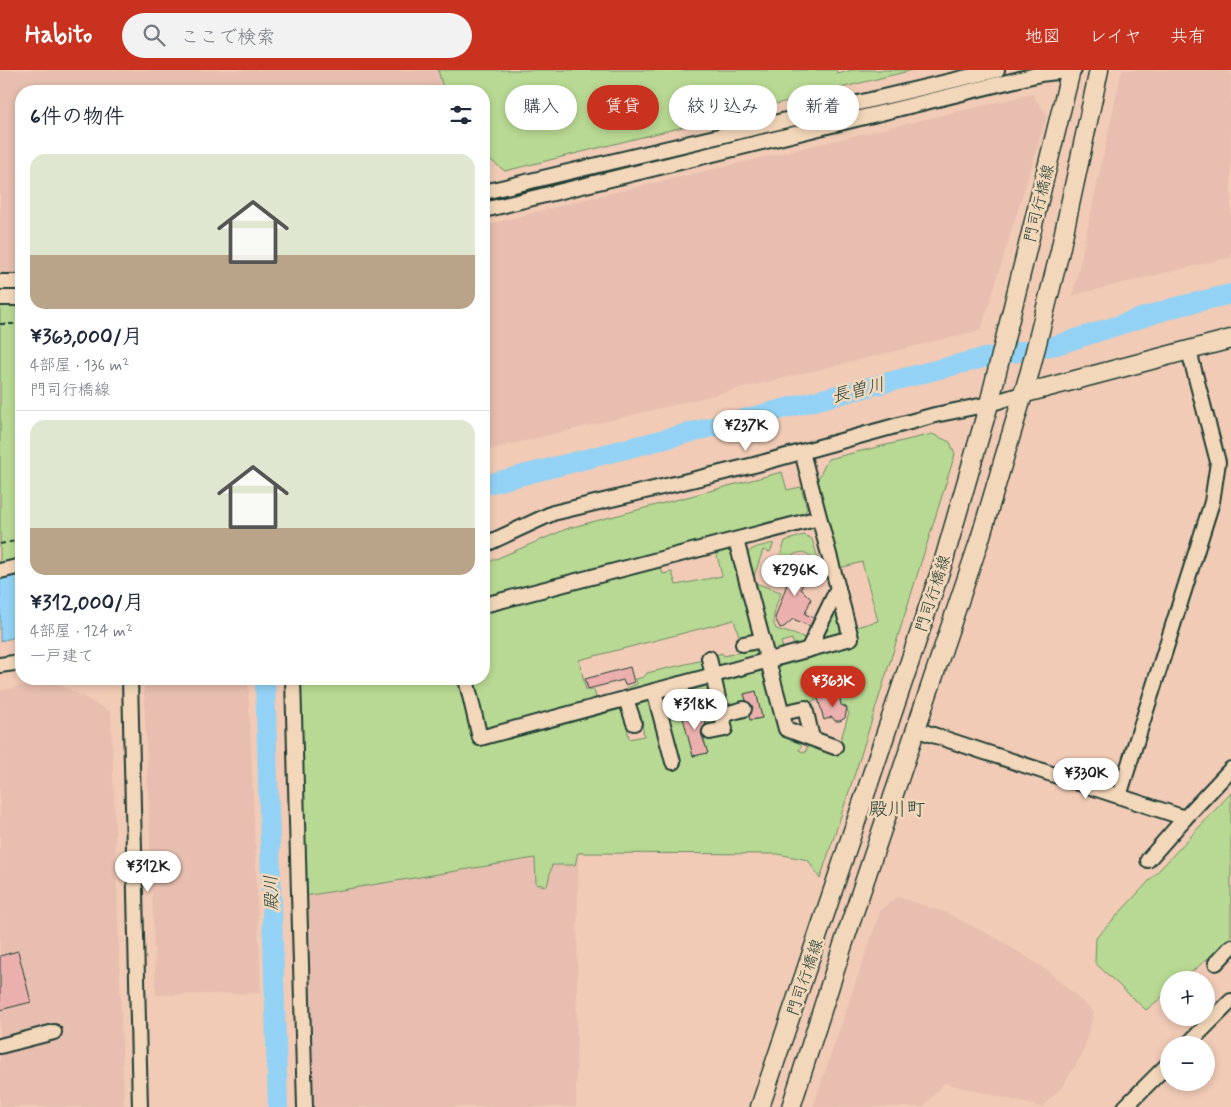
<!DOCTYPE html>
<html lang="ja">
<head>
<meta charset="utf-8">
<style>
	:root { --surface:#fff; --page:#f2f2f3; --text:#1f2937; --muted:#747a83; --line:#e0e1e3; --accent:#c8321e }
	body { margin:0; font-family:Mynerve,"Klee One",sans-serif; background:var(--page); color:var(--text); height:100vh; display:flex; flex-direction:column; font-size:19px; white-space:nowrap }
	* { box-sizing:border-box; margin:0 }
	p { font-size:16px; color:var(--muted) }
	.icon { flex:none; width:28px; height:28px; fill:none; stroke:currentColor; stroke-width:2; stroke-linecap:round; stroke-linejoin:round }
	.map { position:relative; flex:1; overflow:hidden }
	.details { position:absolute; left:15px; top:15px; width:475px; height:600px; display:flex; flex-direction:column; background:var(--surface); border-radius:20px; box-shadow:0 2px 8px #0003 }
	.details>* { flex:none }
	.guide { position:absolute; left:505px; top:15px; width:475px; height:45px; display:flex; gap:10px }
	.buttons { position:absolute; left:1160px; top:901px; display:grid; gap:10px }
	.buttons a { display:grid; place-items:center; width:55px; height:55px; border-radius:50%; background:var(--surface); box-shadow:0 2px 8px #0003; font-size:25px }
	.price { position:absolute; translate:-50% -42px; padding:0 11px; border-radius:18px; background:#fff; color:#222; font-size:16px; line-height:32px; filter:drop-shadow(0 1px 2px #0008) }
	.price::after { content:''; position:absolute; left:50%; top:30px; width:15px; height:11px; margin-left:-8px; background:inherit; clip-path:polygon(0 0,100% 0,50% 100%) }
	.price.current { background:var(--accent); color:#fff }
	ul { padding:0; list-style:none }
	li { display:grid; align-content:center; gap:10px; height:265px; padding:0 15px }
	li+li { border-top:1px solid var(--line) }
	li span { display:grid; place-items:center; height:155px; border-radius:15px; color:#555 }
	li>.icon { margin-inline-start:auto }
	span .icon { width:90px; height:90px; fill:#fffc; stroke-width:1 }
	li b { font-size:21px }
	h2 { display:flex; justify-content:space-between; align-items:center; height:60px; padding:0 15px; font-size:21px }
	.chip { padding:0 18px; border-radius:22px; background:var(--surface); box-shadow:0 2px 8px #0003; font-size:18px; line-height:45px }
	.chip.current { background:var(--accent); color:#fff }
	header { display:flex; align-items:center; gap:30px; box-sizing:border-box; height:70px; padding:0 25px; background:var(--accent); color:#fff }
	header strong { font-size:24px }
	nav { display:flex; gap:28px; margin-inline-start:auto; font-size:18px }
	.search { width:350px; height:45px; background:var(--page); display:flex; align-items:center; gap:12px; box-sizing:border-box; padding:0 18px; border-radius:28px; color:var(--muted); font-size:19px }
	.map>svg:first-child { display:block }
	.built { fill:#e7beaf }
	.green { fill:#b8d993; stroke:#6c8b64 }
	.water { fill:#93d2f4; stroke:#6596a7 }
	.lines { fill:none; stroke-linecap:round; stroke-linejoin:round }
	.river { stroke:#93d2f4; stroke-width:20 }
	.building { fill:#ebb0ae; stroke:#1f3d34 }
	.minor-casing { stroke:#1f3d34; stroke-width:18 }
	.major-casing { stroke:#1f3d34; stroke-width:21 }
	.path { stroke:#1f3d34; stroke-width:2; stroke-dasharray:5 4; stroke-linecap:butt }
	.minor { stroke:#f3d7ba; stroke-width:14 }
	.major { stroke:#f3d7ba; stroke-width:18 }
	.labels { text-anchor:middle; stroke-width:5; stroke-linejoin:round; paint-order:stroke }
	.street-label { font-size:16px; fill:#1f3d34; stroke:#f3d7ba }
	.water-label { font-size:18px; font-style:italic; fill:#2b4c47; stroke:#f3d7ba }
	.quarter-label { font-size:19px; fill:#1f3d34; stroke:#f3d7ba }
</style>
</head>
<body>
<header>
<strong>Habito</strong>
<div class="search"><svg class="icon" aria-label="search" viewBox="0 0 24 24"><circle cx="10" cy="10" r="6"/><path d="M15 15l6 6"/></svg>ここで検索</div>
<nav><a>地図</a><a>レイヤ</a><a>共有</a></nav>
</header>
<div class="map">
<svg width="1231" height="1037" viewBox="0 0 1231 1037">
	<rect width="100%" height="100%" fill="#f1cbb6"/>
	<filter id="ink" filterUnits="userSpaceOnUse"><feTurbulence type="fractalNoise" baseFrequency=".02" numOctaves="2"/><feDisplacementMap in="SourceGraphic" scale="10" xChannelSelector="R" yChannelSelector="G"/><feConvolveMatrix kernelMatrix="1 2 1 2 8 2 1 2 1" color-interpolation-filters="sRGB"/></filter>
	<g filter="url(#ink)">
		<!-- built -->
		<g class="built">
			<polygon points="0,0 460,0 466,21 21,21 21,212 0,212"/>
			<polygon points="1122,0 1231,0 1231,187 1073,225"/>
			<polygon points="1032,24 1047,45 981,260 484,381 484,156 587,129"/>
			<polygon points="50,609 111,642 124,1037 0,1037 0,621"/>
			<polygon points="152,609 248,609 261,923 156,925 144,617"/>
			<polygon points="578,783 576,1037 311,1037 305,800"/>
			<polygon points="898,827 944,842 998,869 1048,901 1094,942 1083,982 1063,1016 1042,1037 944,1013 923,1037 813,1037 881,839"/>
		</g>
		<!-- green -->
		<g class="green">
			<polygon points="438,0 836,0 838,4 852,0 913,0 505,101 484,85 484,21 444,21"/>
			<polygon points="0,226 21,227 21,496 0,501"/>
			<path d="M932 364 950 372 955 384 859 691 820 809 808 790 778 784 578 783 575 795H552L547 816 536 814 535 788 305 826 300 609H459L477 674 618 634 624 637 630 656 627 657 629 669 644 666 642 654H638L632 636 638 630 647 629 662 632 663 625 673 623C683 632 689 671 693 686L707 683 704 668 730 662 731 648 748 641 751 650 762 648 756 622 744 624 747 634 728 636 726 633 720 610 762 598 767 603 783 662 803 672 799 680 805 683 809 673 837 682 849 643 845 636 841 635 839 624 783 639 775 597 780 592 852 572V558L878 551 862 492 836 499 815 415 828 389Z"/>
			<polygon points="782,402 787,420 801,417 807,439 801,448 484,532 484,494 569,458"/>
			<path d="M804 465 812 469 822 502C811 487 808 475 788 488L781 485 785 471Z"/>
			<path d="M774 473 770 482 763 480 752 512 781 522C777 534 770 547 776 559L803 567 806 571 802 577 795 579 792 569 781 572 784 581C777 583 772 583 768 577L745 489C746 477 764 476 774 473Z"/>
			<polygon points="724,478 734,483 754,559 750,567 740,569 734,550 579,590 586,620 594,620 596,627 588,634 492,659 483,657 469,609 484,609 484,541 660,496 663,504 672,502 676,515 722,506 716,481"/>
			<polygon points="833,540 837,540 845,559 842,566 824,570 821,565"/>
			<polygon points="754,579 759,581 760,587 724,597 715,592 713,586 722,583 724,586"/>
			<polygon points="703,590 705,596 701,603 630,622 626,618 637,614 636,609 644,607 647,603"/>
			<polygon points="707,613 711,615 718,653 707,656 702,640 691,643 686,620 690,615"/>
			<polygon points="1231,723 1231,869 1182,910 1169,910 1169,921 1146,940 1095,893 1096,868"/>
		</g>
		<!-- water -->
		<polygon class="water" points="21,496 21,566 0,571 0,501"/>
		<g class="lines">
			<!-- river -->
			<g class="river">
				<polyline points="484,415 979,289 1057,275 1172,238 1231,224"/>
				<polyline points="265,609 278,1037"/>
			</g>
		</g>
		<!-- building -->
		<g class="building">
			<polygon points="801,487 810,494 801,519 811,529 805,544 814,548 810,556 793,549 784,557 780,558 775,548 795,491 797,488"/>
			<polygon points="630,597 634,612 625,615 623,610 588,619 585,609"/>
			<polygon points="756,621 762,648 750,650 749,646 753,637 746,630 744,624"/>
			<polygon points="839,623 841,635 847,638 845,648 840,651 835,651 832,647 824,650 818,628"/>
			<polygon points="690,639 691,643 702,640 706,654 702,659 701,663 708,683 693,686 681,640"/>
			<polygon points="18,881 31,932 0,940 0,886"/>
		</g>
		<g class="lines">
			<!-- minor casing -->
			<g class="minor-casing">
				<g id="minor">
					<polyline points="484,122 997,0"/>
					<polyline points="484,140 1040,4 1074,0"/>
					<polyline points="0,212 21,212"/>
					<polyline points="0,228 21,228"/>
					<polyline points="736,470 786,659 835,677"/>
					<polyline points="484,475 553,443 754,395 935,345 989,334 1022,324"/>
					<polyline points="0,501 21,496"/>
					<polyline points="484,535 819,448"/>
					<polyline points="743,574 763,570"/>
					<polyline points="808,580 838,518"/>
					<polyline points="709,588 725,659 710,662"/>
					<polyline points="0,595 21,592"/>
					<polyline points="130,609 140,1037"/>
					<polyline points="293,609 305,1037"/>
					<polyline points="466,609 480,668 851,568 802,382"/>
					<polyline points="680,614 685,632"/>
					<polyline points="654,621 673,692"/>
					<polyline points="626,629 634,653"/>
					<polyline points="782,643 805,638 812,668"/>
					<polyline points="722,645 744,639"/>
					<polyline points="915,659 1185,748 1231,699"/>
					<polyline points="1119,726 1212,432 1218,392 1189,281"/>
					<polyline points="1148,790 1185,748"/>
					<polyline points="1216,893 1231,877"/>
					<polyline points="1187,975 1231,931"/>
					<polyline points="0,976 54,962"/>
					<polyline points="1125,1037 1169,993"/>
				</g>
			</g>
			<!-- major casing -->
			<g class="major-casing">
				<g id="major">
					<polyline points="1022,324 1231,269"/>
					<polyline points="760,1037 943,493 989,334 1071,0"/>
					<polyline points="791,1037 842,878 980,469 1030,301 1060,181 1099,0"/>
				</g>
			</g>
			<!-- path -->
			<g class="path">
				<polyline points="0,254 21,254"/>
				<polyline points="0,474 21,470"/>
			</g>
			<!-- minor -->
			<use href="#minor" class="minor"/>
			<!-- major -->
			<use href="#major" class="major"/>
		</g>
	</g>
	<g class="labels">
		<!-- street labels -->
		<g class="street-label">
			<text transform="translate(1038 133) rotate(-76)" y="6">門司行橋線</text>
			<text transform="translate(932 523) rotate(-72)" y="6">門司行橋線</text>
			<text transform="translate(804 907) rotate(-71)" y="6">門司行橋線</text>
		</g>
		<!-- water labels -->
		<g class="water-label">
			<text transform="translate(858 320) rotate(-14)" y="6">長曽川</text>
			<text transform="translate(271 823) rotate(-92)" y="6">殿川</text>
		</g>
		<!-- quarter labels -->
		<g class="quarter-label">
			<text x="897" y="745">殿川町</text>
		</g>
	</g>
</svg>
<div class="buttons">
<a>+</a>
<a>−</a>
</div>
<b class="price" style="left:746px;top:382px">¥237K</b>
<b class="price" style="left:795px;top:527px">¥296K</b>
<b class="price current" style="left:833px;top:638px">¥363K</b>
<b class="price" style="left:695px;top:661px">¥318K</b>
<b class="price" style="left:1086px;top:730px">¥330K</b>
<b class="price" style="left:148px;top:823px">¥312K</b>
<div class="guide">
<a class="chip">購入</a>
<a class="chip current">賃貸</a>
<a class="chip">絞り込み</a>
<a class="chip">新着</a>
</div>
<section class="details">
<h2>6件の物件<svg class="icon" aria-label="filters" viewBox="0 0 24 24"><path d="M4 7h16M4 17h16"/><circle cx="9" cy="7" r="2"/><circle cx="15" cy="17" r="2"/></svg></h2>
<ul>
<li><span style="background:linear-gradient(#dfe7d0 65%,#b9a48a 0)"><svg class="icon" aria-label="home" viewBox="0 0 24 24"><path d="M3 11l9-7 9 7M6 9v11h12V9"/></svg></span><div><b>¥363,000/月</b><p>4部屋 · 136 m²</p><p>門司行橋線</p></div></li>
<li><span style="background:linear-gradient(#dfe7d0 70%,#b9a48a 0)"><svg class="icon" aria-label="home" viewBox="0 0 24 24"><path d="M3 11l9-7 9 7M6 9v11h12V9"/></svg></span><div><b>¥312,000/月</b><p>4部屋 · 124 m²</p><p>一戸建て</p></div></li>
</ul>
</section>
</div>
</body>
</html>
